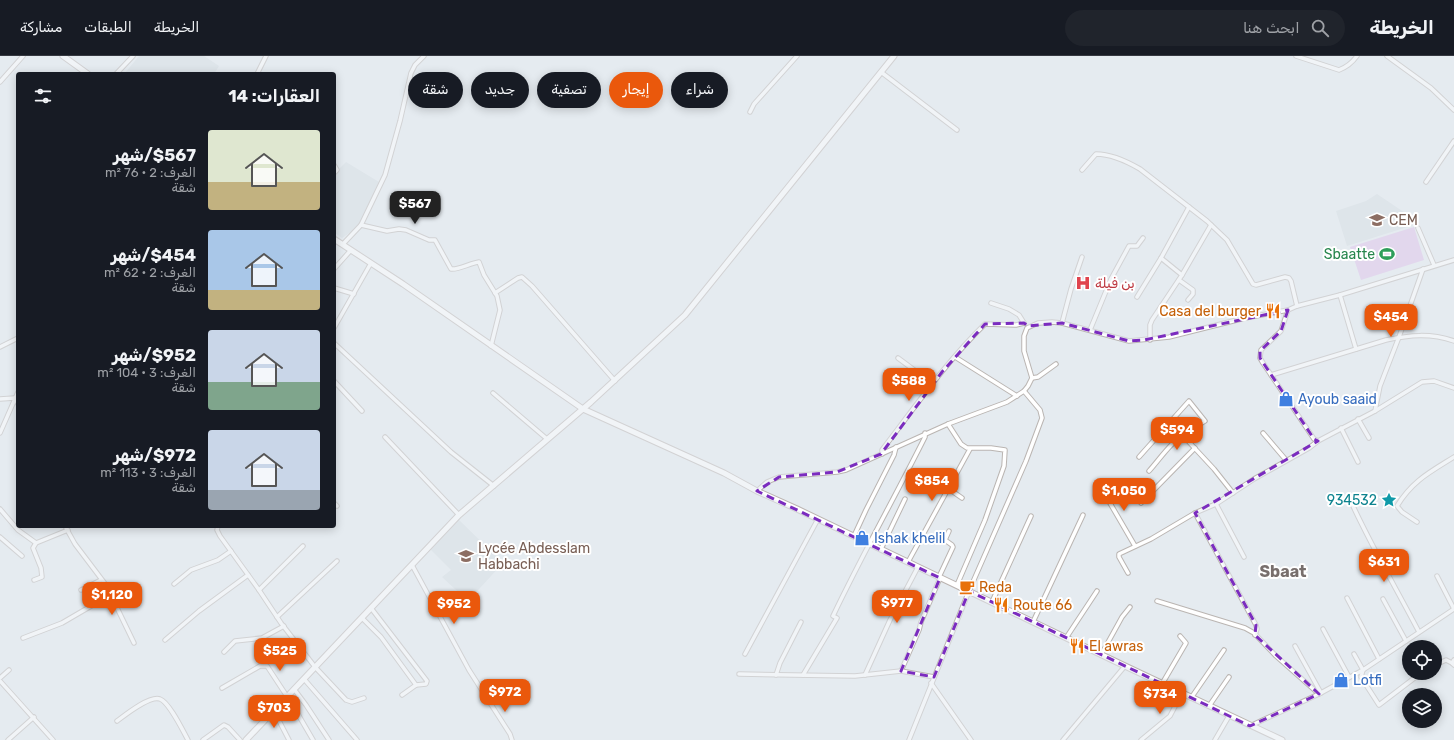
<!DOCTYPE html>
<html lang="ar">
<head>
<meta charset="utf-8">
<style>
	:root { --surface:#171b24; --page:#20242c; --text:#f1f3f6; --muted:#9ea1a6; --line:#363941; --accent:#ea580c }
	body { margin:0; font-family:Rubik,"Noto Sans Arabic",sans-serif; background:var(--page); color:var(--text); direction:rtl; height:100vh; display:flex; flex-direction:column; font-size:15px; white-space:nowrap }
	* { box-sizing:border-box; margin:0 }
	p { font-size:13px; color:var(--muted) }
	.icon { flex:none; width:22px; height:22px; fill:none; stroke:currentColor; stroke-width:2; stroke-linecap:round; stroke-linejoin:round }
	.map { position:relative; flex:1; overflow:hidden; direction:ltr }
	.panel { position:absolute; left:16px; top:16px; width:320px; height:456px; display:flex; flex-direction:column; background:var(--surface); border-radius:4px; box-shadow:0 2px 10px #0003; direction:rtl }
	.panel>* { flex:none }
	.banner { position:absolute; left:348px; top:16px; width:380px; height:36px; direction:rtl; display:flex; gap:8px }
	.fabs { position:absolute; left:1402px; top:584px; display:grid; gap:8px }
	.fabs a { display:grid; place-items:center; width:40px; height:40px; border-radius:50%; background:var(--surface); box-shadow:0 2px 10px #0003; font-size:20px }
	.price { position:absolute; translate:-50% -34px; padding:0 9px; border-radius:8px; background:var(--accent); color:#fff; font-size:13px; line-height:26px; filter:drop-shadow(0 1px 2px #0008) }
	.price::after { content:''; position:absolute; left:50%; top:24px; width:12px; height:9px; margin-left:-6px; background:inherit; clip-path:polygon(0 0,100% 0,50% 100%) }
	.price.active { background:#222; color:#fff }
	ul { padding:0; list-style:none }
	li { display:flex; align-items:center; gap:12px; height:100px; padding:0 16px }
	li span { display:grid; place-items:center; flex:none; width:112px; height:80px; border-radius:4px; color:#555 }
	li>.icon { margin-inline-start:auto }
	span .icon { width:48px; height:48px; fill:#fffc; stroke-width:1 }
	li b { font-size:17px }
	h2 { display:flex; justify-content:space-between; align-items:center; height:48px; padding:0 16px; font-size:17px }
	.chip { padding:0 14px; border-radius:18px; background:var(--surface); box-shadow:0 2px 10px #0003; font-size:14px; line-height:36px }
	.chip.active { background:var(--accent); color:#fff }
	header { display:flex; align-items:center; gap:24px; box-sizing:border-box; height:56px; padding:0 20px; background:var(--surface); border-bottom:1px solid var(--line) }
	header strong { font-size:19px }
	nav { display:flex; gap:22px; margin-inline-start:auto; font-size:14px }
	.search { width:280px; height:36px; background:var(--page); display:flex; align-items:center; gap:10px; box-sizing:border-box; padding:0 14px; border-radius:22px; color:var(--muted); font-size:15px }
	.map>svg:first-child { display:block }
	.education { fill:#d5dde2 }
	.grass { fill:#ddbfe9 }
	.lines { fill:none; stroke-linecap:round; stroke-linejoin:round }
	.street-casing { stroke:#bab5b2; stroke-width:5.5 }
	.secondary-casing { stroke:#bbb4b1; stroke-width:7 }
	.street { stroke:#fff; stroke-width:3.5 }
	.secondary { stroke:#fff; stroke-width:5 }
	.marked { fill:none; stroke:#7b2cbf; stroke-width:3; stroke-dasharray:8 5; stroke-linejoin:round }
	.labels { text-anchor:middle; stroke-width:4; stroke-linejoin:round; paint-order:stroke }
	.education-label { font-size:14px; fill:#785e54; stroke:#fff; text-anchor:start }
	.leisure-label { font-size:14px; fill:#27864d; stroke:#fff; text-anchor:end }
	.health-label { font-size:14px; fill:#be3a42; stroke:#fff; text-anchor:start }
	.food-label { font-size:14px; fill:#c56008; stroke:#fff; text-anchor:start }
	.shop-label { font-size:14px; fill:#366cbe; stroke:#fff; text-anchor:start }
	.culture-label { font-size:14px; fill:#0d838f; stroke:#fff; text-anchor:end }
	.quarter-label { font-size:16px; font-weight:bold; fill:#786f6d; stroke:#fff }
</style>
</head>
<body>
<header>
<strong>الخريطة</strong>
<div class="search"><svg class="icon" aria-label="search" viewBox="0 0 24 24"><circle cx="10" cy="10" r="6"/><path d="M15 15l6 6"/></svg>ابحث هنا</div>
<nav><a>الخريطة</a><a>الطبقات</a><a>مشاركة</a></nav>
</header>
<div class="map">
<svg width="1454" height="684" viewBox="0 0 1454 684">
	<rect width="100%" height="100%" fill="#e5ebf0"/>
	<!-- education -->
	<g class="education">
		<polygon points="139,0 204,0 219,10 214,18 125,17"/>
		<polygon points="346,106 379,126 361,166 361,169 342,182 334,176 334,118"/>
		<polygon points="1377,138 1420,167 1347,190 1336,155 1366,145"/>
		<polygon points="458,463 503,507 468,545 442,521 451,514 429,492"/>
	</g>
	<!-- grass -->
	<polygon class="grass" points="1414,171 1424,204 1361,224 1350,191"/>
	<g class="lines">
		<!-- street casing -->
		<g class="street-casing">
			<g id="street">
				<path d="M1296 0 1339 14C1347 11 1352 7 1357 0"/>
				<polyline points="1387,0 1431,32 1454,54"/>
				<polyline points="881,16 957,74"/>
				<polyline points="116,18 133,0"/>
				<polyline points="257,18 266,0"/>
				<polyline points="0,26 23,0"/>
				<polyline points="750,56 754,48 797,0"/>
				<polyline points="334,109 337,114 334,117"/>
				<path d="M1082 114 1096 98C1111 98 1128 106 1140 113L1207 165 1227 184 1253 228 1256 229 1285 221 1289 222 1291 225 1297 250"/>
				<polyline points="1426,126 1454,85"/>
				<path d="M361 169 387 175 399 173 406 174 429 184H435L451 213C459 214 470 207 479 206L484 219 497 240 500 254 491 290"/>
				<polyline points="1418,172 1434,209"/>
				<polyline points="343,188 361,169 385,119 400,65 411,17 415,9 424,0"/>
				<polyline points="334,213 351,194"/>
				<polyline points="1182,219 1211,169"/>
				<polyline points="1179,224 1193,234 1193,238 1188,244"/>
				<polyline points="334,232 354,238"/>
				<polyline points="495,237 518,222 522,221 532,230 615,325"/>
				<polyline points="1340,239 1356,293"/>
				<polyline points="1137,241 1161,202 1189,151"/>
				<polyline points="991,247 1009,253 1019,259 1024,267"/>
				<polyline points="1288,254 1281,275 1261,294 1260,302 1263,307 1314,383 1318,385 1375,355 1422,326 1434,325 1454,332"/>
				<polyline points="1062,267 1071,233 1082,201"/>
				<polyline points="334,272 371,207"/>
				<polyline points="1090,274 1111,223 1129,190 1137,190 1143,182"/>
				<polyline points="1150,284 1150,269 1152,264 1182,219 1161,202"/>
				<polyline points="334,287 451,396 494,430"/>
				<polyline points="0,291 18,282"/>
				<polyline points="955,301 1017,340"/>
				<polyline points="898,302 933,328"/>
				<path d="M1271 319 1386 284C1410 279 1430 277 1454 285"/>
				<polyline points="1032,322 1038,321 1056,308"/>
				<polyline points="334,325 362,355"/>
				<polyline points="493,337 547,383"/>
				<polyline points="0,343 15,342 18,348"/>
				<polyline points="1375,355 1380,330 1399,281 1423,213"/>
				<polyline points="1358,363 1369,382"/>
				<polyline points="948,368 961,388 967,392 991,392 1005,394 1004,410 985,464 957,529"/>
				<polyline points="1341,372 1358,406"/>
				<polyline points="0,377 18,336"/>
				<polyline points="1263,377 1286,404"/>
				<polyline points="385,381 459,459"/>
				<path d="M882 398V394C915 351 946 306 985 268L1016 269 1024 267"/>
				<path d="M1139 401 1189 345 1205 365C1197 370 1186 375 1188 385L1214 413 1233 437"/>
				<path d="M1149 415C1160 403 1174 381 1190 376"/>
				<polyline points="1100,430 1135,490"/>
				<polyline points="949,433 962,442"/>
				<polyline points="757,435 767,426 779,421 837,416 846,414 948,368 1007,346 1024,335 1028,330 1032,322 1024,295 1024,280 1027,272 1038,267 1052,266 1062,267 1129,285 1169,281 1245,262 1288,254 1297,250 1340,239 1454,204"/>
				<polyline points="334,447 337,450"/>
				<polyline points="1141,447 1195,392"/>
				<polyline points="1216,448 1244,501"/>
				<path d="M1353 450C1373 493 1397 534 1419 576"/>
				<polyline points="0,453 18,474 36,487"/>
				<polyline points="1195,457 1256,569 1257,573 1255,579"/>
				<path d="M1417 466 1402 456 1397 450C1412 425 1430 416 1454 401"/>
				<polyline points="65,470 75,488 106,529 134,587"/>
				<polyline points="218,470 217,474 220,480 259,534 281,567 315,611 346,644 352,646 364,642"/>
				<polyline points="854,480 866,454 894,399 896,391"/>
				<polyline points="0,481 22,500"/>
				<polyline points="881,493 905,443"/>
				<polyline points="908,506 970,393"/>
				<polyline points="412,509 469,614 510,678 512,684"/>
				<polyline points="1128,517 1119,501 1119,498 1151,483 1195,457 1216,448 1254,423 1309,392 1318,385"/>
				<polyline points="1437,520 1454,553"/>
				<polyline points="939,521 953,491 952,489 945,484 949,475"/>
				<polyline points="34,524 42,521 41,512 33,492 36,487 68,474"/>
				<polyline points="174,528 191,514 218,504 231,495"/>
				<polyline points="81,534 101,524"/>
				<polyline points="259,534 303,490"/>
				<polyline points="1347,542 1379,603"/>
				<polyline points="1383,543 1406,585"/>
				<polyline points="1157,545 1245,572 1254,577 1276,600 1319,638"/>
				<polyline points="992,546 1031,460"/>
				<polyline points="371,552 427,625 426,628 416,629 402,639"/>
				<polyline points="277,561 337,505"/>
				<polyline points="362,562 381,581 416,629"/>
				<polyline points="1033,566 1083,459"/>
				<polyline points="1323,573 1349,621"/>
				<polyline points="23,582 62,567 110,539"/>
				<polyline points="1066,582 1097,535"/>
				<polyline points="165,584 199,555 248,519"/>
				<polyline points="1295,590 1321,637"/>
				<polyline points="224,596 235,585 262,582 284,570"/>
				<polyline points="745,598 818,463"/>
				<polyline points="1354,598 1363,614 1361,621 1379,649 1421,617"/>
				<polyline points="1101,599 1122,561 1130,551"/>
				<polyline points="1454,604 1452,607 1454,609"/>
				<polyline points="1435,609 1446,604 1452,607"/>
				<polyline points="901,615 919,574 921,566 940,522"/>
				<polyline points="739,618 855,620 901,615 934,621"/>
				<polyline points="776,619 780,607 801,566"/>
				<path d="M803 619 837 562 833 560C862 499 895 441 925 381V377"/>
				<polyline points="865,619 890,564 918,511"/>
				<polyline points="0,622 9,614"/>
				<polyline points="304,623 357,684"/>
				<polyline points="0,625 53,684"/>
				<polyline points="931,627 971,684"/>
				<polyline points="1162,628 1186,587 1180,580"/>
				<polyline points="222,632 260,610 267,610 292,648 313,684"/>
				<polyline points="294,633 306,649 329,684"/>
				<polyline points="1191,642 1224,594"/>
				<polyline points="1209,650 1229,621"/>
				<polyline points="274,655 289,684"/>
				<path d="M117 665C125 659 150 639 160 643 169 646 183 675 188 684"/>
				<polyline points="1250,670 1319,638 1363,614 1454,553"/>
				<polyline points="8,684 34,661"/>
				<polyline points="203,684 224,669 228,671 240,684"/>
				<polyline points="909,684 969,535 1026,405 1042,362 1040,354 1024,335"/>
				<polyline points="1063,684 1125,610"/>
				<polyline points="1141,684 1170,660 1182,637"/>
				<polyline points="1215,684 1229,660"/>
			</g>
		</g>
		<!-- secondary casing -->
		<g class="secondary-casing">
			<g id="secondary">
				<polyline points="63,0 88,18"/>
				<polyline points="334,183 403,228 583,353 724,417 757,435 797,453 1125,610 1282,684"/>
				<polyline points="246,684 459,459 591,346 685,259 894,0"/>
			</g>
		</g>
		<!-- street -->
		<use href="#street" class="street"/>
		<!-- secondary -->
		<use href="#secondary" class="secondary"/>
	</g>
	<!-- marked area -->
	<path d="M0 0H1454V684H0ZM1288 254 1281 275 1260 295V302L1314 383 1318 385 1195 457 1256 569 1255 579 1319 638 1250 670 969 535 934 621 901 615 940 522 757 435 779 421 837 416 881 398 942 316 985 268 1024 267 1028 270 1062 267 1129 285 1144 284Z" fill="#e5ebf0" fill-opacity=".55" fill-rule="evenodd"/>
	<path class="marked" d="M1288 254 1281 275 1260 295V302L1314 383 1318 385 1195 457 1256 569 1255 579 1319 638 1250 670 969 535 934 621 901 615 940 522 757 435 779 421 837 416 881 398 942 316 985 268 1024 267 1028 270 1062 267 1129 285 1144 284Z"/>
	<!-- icons -->
	<defs>
		<g id="school-bare" transform="scale(1.2)"><path d="M0-5L7-2L0 1L-7-2ZM-4 1L0 2.5L4 1V4Q0 6-4 4Z" fill="#8d6e63" stroke="#fff" stroke-width="2.5" paint-order="stroke"/></g>
		<g id="stadium-bare" transform="scale(1.2)"><path d="M0-5a6.5 5 0 1 0 0 10a6.5 5 0 1 0 0-10ZM-3.5-1.8h7v3.6h-7Z" fill="#2e9e5b" stroke="#fff" stroke-width="2.5" paint-order="stroke"/></g>
		<g id="hospital-bare" transform="scale(1.2)"><path d="M-5-5h3v3.5h4V-5h3V5h-3V1.5h-4V5h-3Z" fill="#e0444e" stroke="#fff" stroke-width="2.5" paint-order="stroke"/></g>
		<g id="restaurant-bare" transform="scale(1.2)"><path d="M-5-6h1v4h1v-4h1v4h1v-4h1v5L-1.5 .5V6h-2V.5L-5-1ZM5-6V6H3V1.5H1.5Q1.5-4 5-6Z" fill="#e8710a" stroke="#fff" stroke-width="2.5" paint-order="stroke"/></g>
		<g id="shop-bare" transform="scale(1.2)"><path d="M-5-2.5h2.3a2.7 3.5 0 0 1 5.4 0H5L5.5 6h-11ZM-1.5-2.5h3a1.5 2.3 0 0 0-3 0Z" fill="#3f7fe0" stroke="#fff" stroke-width="2.5" paint-order="stroke"/></g>
		<g id="sight-bare" transform="scale(1.2)"><path d="M0-6L1.8-2.2L6-1.7L2.9 1.2L3.7 5.4L0 3.3L-3.7 5.4L-2.9 1.2L-6-1.7L-1.8-2.2Z" fill="#0f9aa8" stroke="#fff" stroke-width="2.5" paint-order="stroke"/></g>
		<g id="cafe-bare" transform="scale(1.2)"><path d="M-5.5-4.5H6V0H3Q3 3.5 0 3.5H-2.5Q-5.5 3.5-5.5 0ZM3-3.2v2h1.7v-2ZM-6 4.5H4V6H-6Z" fill="#e8710a" stroke="#fff" stroke-width="2.5" paint-order="stroke"/></g>
	</defs>
	<g fill-rule="evenodd">
		<use href="#school-bare" x="1377" y="164"/>
		<use href="#stadium-bare" x="1387" y="198"/>
		<use href="#hospital-bare" x="1083" y="227"/>
		<use href="#restaurant-bare" x="1273" y="255"/>
		<use href="#shop-bare" x="1286" y="343"/>
		<use href="#sight-bare" x="1389" y="444"/>
		<use href="#shop-bare" x="862" y="482"/>
		<use href="#school-bare" x="466" y="500"/>
		<use href="#cafe-bare" x="967" y="531"/>
		<use href="#restaurant-bare" x="1001" y="549"/>
		<use href="#restaurant-bare" x="1077" y="590"/>
		<use href="#shop-bare" x="1341" y="624"/>
	</g>
	<g class="labels">
		<!-- education labels -->
		<g class="education-label">
			<text x="1389" y="169">CEM</text>
			<text x="478" y="497">Lycée Abdesslam<tspan x="478" dy="16">Habbachi</tspan></text>
		</g>
		<!-- leisure labels -->
		<g class="leisure-label">
			<text x="1375" y="203">Sbaatte</text>
		</g>
		<!-- health labels -->
		<g class="health-label">
			<text x="1095" y="232">بن فيلة</text>
		</g>
		<!-- food labels -->
		<g class="food-label">
			<text x="1261" y="260" text-anchor="end">Casa del burger</text>
			<text x="979" y="536">Reda</text>
			<text x="1013" y="554">Route 66</text>
			<text x="1089" y="595">El awras</text>
		</g>
		<!-- shop labels -->
		<g class="shop-label">
			<text x="1298" y="348">Ayoub saaid</text>
			<text x="874" y="487">Ishak khelil</text>
			<text x="1353" y="629">Lotfi</text>
		</g>
		<!-- culture labels -->
		<g class="culture-label">
			<text x="1377" y="449">934532</text>
		</g>
		<!-- quarter labels -->
		<g class="quarter-label">
			<text x="1283" y="521">Sbaat</text>
		</g>
	</g>
</svg>
<div class="fabs">
<a><svg class="icon" aria-label="locate" viewBox="0 0 24 24"><circle cx="12" cy="12" r="6"/><path d="M12 2v4M12 18v4M2 12h4M18 12h4"/></svg></a>
<a><svg class="icon" aria-label="layers" viewBox="0 0 24 24"><path d="M12 4l9 5-9 5-9-5zM3 14l9 5 9-5"/></svg></a>
</div>
<b class="price active" style="left:415px;top:169px">$567</b>
<b class="price" style="left:1391px;top:282px">$454</b>
<b class="price" style="left:909px;top:346px">$588</b>
<b class="price" style="left:1177px;top:395px">$594</b>
<b class="price" style="left:932px;top:446px">$854</b>
<b class="price" style="left:1124px;top:456px">$1,050</b>
<b class="price" style="left:1384px;top:527px">$631</b>
<b class="price" style="left:112px;top:560px">$1,120</b>
<b class="price" style="left:897px;top:568px">$977</b>
<b class="price" style="left:454px;top:569px">$952</b>
<b class="price" style="left:280px;top:616px">$525</b>
<b class="price" style="left:505px;top:657px">$972</b>
<b class="price" style="left:1160px;top:659px">$734</b>
<b class="price" style="left:274px;top:673px">$703</b>
<div class="banner">
<a class="chip">شراء</a>
<a class="chip active">إيجار</a>
<a class="chip">تصفية</a>
<a class="chip">جديد</a>
<a class="chip">شقة</a>
</div>
<section class="panel">
<h2>العقارات: 14<svg class="icon" aria-label="filters" viewBox="0 0 24 24"><path d="M4 7h16M4 17h16"/><circle cx="9" cy="7" r="2"/><circle cx="15" cy="17" r="2"/></svg></h2>
<ul>
<li><span style="background:linear-gradient(#dfe7d0 65%,#c2b280 0)"><svg class="icon" aria-label="home" viewBox="0 0 24 24"><path d="M3 11l9-7 9 7M6 9v11h12V9"/></svg></span><div><b>$567/شهر</b><p>الغرف: 2 · 76 m²</p><p>شقة</p></div></li>
<li><span style="background:linear-gradient(#a9c7e8 75%,#c2b280 0)"><svg class="icon" aria-label="home" viewBox="0 0 24 24"><path d="M3 11l9-7 9 7M6 9v11h12V9"/></svg></span><div><b>$454/شهر</b><p>الغرف: 2 · 62 m²</p><p>شقة</p></div></li>
<li><span style="background:linear-gradient(#c9d6e8 65%,#7fa58c 0)"><svg class="icon" aria-label="home" viewBox="0 0 24 24"><path d="M3 11l9-7 9 7M6 9v11h12V9"/></svg></span><div><b>$952/شهر</b><p>الغرف: 3 · 104 m²</p><p>شقة</p></div></li>
<li><span style="background:linear-gradient(#c9d6e8 75%,#9aa5b1 0)"><svg class="icon" aria-label="home" viewBox="0 0 24 24"><path d="M3 11l9-7 9 7M6 9v11h12V9"/></svg></span><div><b>$972/شهر</b><p>الغرف: 3 · 113 m²</p><p>شقة</p></div></li>
</ul>
</section>
</div>
</body>
</html>
